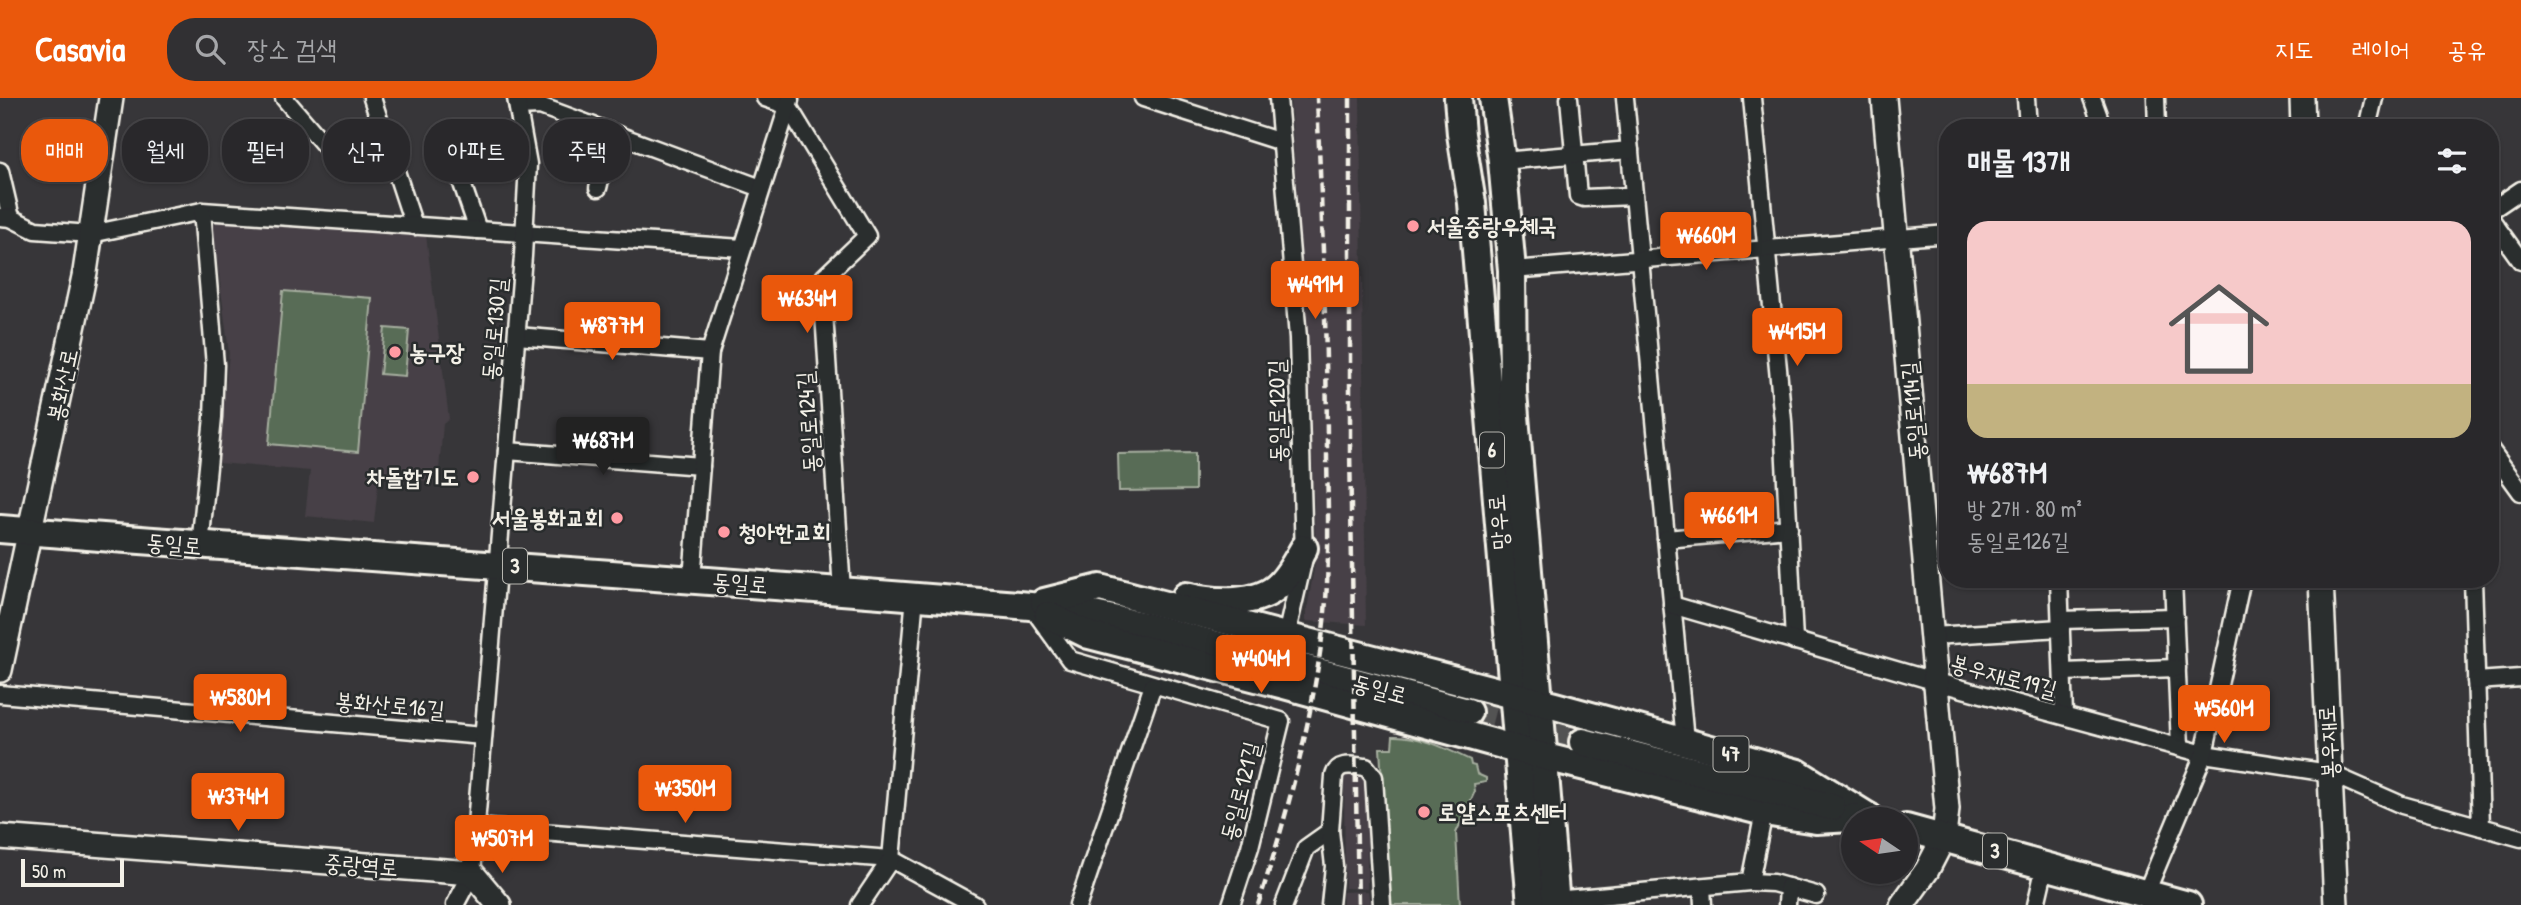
<!DOCTYPE html>
<html lang="ko">
<head>
<meta charset="utf-8">
<style>
	:root { --surface:#29282b; --page:#313033; --text:#f1f3f6; --muted:#a5a6a9; --line:#454447; --accent:#ea580c }
	body { margin:0; font-family:"Patrick Hand","Poor Story",sans-serif; background:var(--page); color:var(--text); height:100vh; display:flex; flex-direction:column; font-size:26px; white-space:nowrap }
	* { box-sizing:border-box; margin:0 }
	p { font-size:23px; color:var(--muted) }
	.icon { flex:none; width:38px; height:38px; fill:none; stroke:currentColor; stroke-width:2; stroke-linecap:round; stroke-linejoin:round }
	.map { position:relative; flex:1; overflow:hidden }
	.sheet { position:absolute; left:1939px; top:21px; width:560px; height:469px; display:flex; flex-direction:column; background:var(--surface); border-radius:28px; box-shadow:0 2px 5px #0004,0 0 0 2px var(--line) }
	.sheet>* { flex:none }
	.hud { position:absolute; left:21px; top:21px; width:665px; height:63px; display:flex; gap:14px }
	.needle { width:46px; rotate:283deg }
	.tools { position:absolute; left:1841px; top:709px; display:grid; gap:14px }
	.tools a { display:grid; place-items:center; width:77px; height:77px; border-radius:50%; background:var(--surface); box-shadow:0 2px 5px #0004,0 0 0 2px var(--line); font-size:35px }
	.scale { position:absolute; left:21px; bottom:18px; width:103px; box-sizing:border-box; padding-left:7px; border:4px solid #f4f1e8; border-top:0; font-size:19px; line-height:24px; white-space:nowrap; color:#f4f1e8; -webkit-text-stroke:5px #2a2d2e; paint-order:stroke }
	.price { position:absolute; translate:-50% -60px; padding:0 16px; border-radius:7px; background:var(--accent); color:#fff; font-size:23px; line-height:46px; filter:drop-shadow(0 2px 4px #0008) }
	.price::after { content:''; position:absolute; left:50%; top:42px; width:21px; height:16px; margin-left:-10px; background:inherit; clip-path:polygon(0 0,100% 0,50% 100%) }
	.price.current { background:#222; color:#fff }
	ul { padding:0; list-style:none }
	li { display:grid; align-content:center; gap:14px; height:371px; padding:0 28px }
	li+li { border-top:2px solid var(--line) }
	li span { display:grid; place-items:center; height:217px; border-radius:21px; color:#555 }
	li>.icon { margin-inline-start:auto }
	span .icon { width:126px; height:126px; fill:#fffc; stroke-width:1 }
	li b { font-size:30px }
	h2 { display:flex; justify-content:space-between; align-items:center; height:84px; padding:0 28px; font-size:30px }
	.pill { padding:0 24px; border-radius:28px; background:var(--surface); box-shadow:0 2px 5px #0004,0 0 0 2px var(--line); font-size:24px; line-height:63px }
	.pill.current { background:var(--accent); color:#fff }
	header { display:flex; align-items:center; gap:42px; box-sizing:border-box; height:98px; padding:0 35px; background:var(--accent); color:#fff }
	header strong { font-size:33px }
	nav { display:flex; gap:38px; margin-inline-start:auto; font-size:24px }
	.search { width:490px; height:63px; background:var(--page); display:flex; align-items:center; gap:18px; box-sizing:border-box; padding:0 24px; border-radius:28px; color:var(--muted); font-size:26px }
	.map>svg:first-child { display:block }
	.built { fill:#464046 }
	.green { fill:#586c56; stroke:#a6ae9f; stroke-width:2 }
	.lines { fill:none; stroke-linecap:round; stroke-linejoin:round }
	.primary-tunnel { stroke:#535253; stroke-width:26; stroke-dasharray:26 13; stroke-linecap:butt }
	.street-casing { stroke:#f4f1e8; stroke-width:21 }
	.secondary-casing { stroke:#f4f1e8; stroke-width:28 }
	.primary-casing { stroke:#f4f1e8; stroke-width:32 }
	.street { stroke:#2a2d2e; stroke-width:16 }
	.secondary { stroke:#2a2d2e; stroke-width:23 }
	.primary { stroke:#2a2d2e; stroke-width:26 }
	.rail { stroke:#f4f1e8; stroke-width:4.5; stroke-dasharray:10 5; stroke-linecap:butt }
	.poi-dot { fill:#ff9aa2; stroke:#2a2d2e; stroke-width:2.5 }
	.labels { text-anchor:middle; stroke-width:5; stroke-linejoin:round; paint-order:stroke }
	.shield { fill:#2a2d2e; stroke:#b7b6b0; stroke-width:2 }
	.shield-label { font-size:21px; font-weight:bold; fill:#f4f1e8 }
	.poi-label { font-size:23px; font-weight:bold; fill:#f4f1e8; stroke:#2a2d2e; text-anchor:start }
	.street-label { font-size:23px; fill:#f4f1e8; stroke:#2a2d2e }
</style>
</head>
<body>
<header>
<strong>Casavia</strong>
<div class="search"><svg class="icon" aria-label="search" viewBox="0 0 24 24"><circle cx="10" cy="10" r="6"/><path d="M15 15l6 6"/></svg>장소 검색</div>
<nav><a>지도</a><a>레이어</a><a>공유</a></nav>
</header>
<div class="map">
<svg width="2521" height="807" viewBox="0 0 2521 807">
	<rect width="100%" height="100%" fill="#373639"/>
	<filter id="ink" filterUnits="userSpaceOnUse"><feTurbulence type="fractalNoise" baseFrequency=".0143" numOctaves="2"/><feDisplacementMap in="SourceGraphic" scale="14" xChannelSelector="R" yChannelSelector="G"/><feConvolveMatrix kernelMatrix="1 2 1 2 8 2 1 2 1" color-interpolation-filters="sRGB"/></filter>
	<g filter="url(#ink)">
		<!-- built -->
		<g class="built">
			<polygon points="1290,0 1360,0 1366,527 1305,523 1316,459 1307,239"/>
			<polygon points="219,120 426,137 449,321 443,326 438,384 379,378 374,425 305,418 310,373 218,365 229,255 213,129"/>
			<polygon points="1344,675 1367,678 1367,791 1345,790"/>
			<polygon points="1368,793 1370,807 1343,807 1343,794"/>
		</g>
		<!-- green -->
		<g class="green">
			<polygon points="283,193 372,200 358,354 269,346"/>
			<polygon points="385,230 409,232 405,278 380,276"/>
			<polygon points="1195,355 1195,392 1119,393 1118,356"/>
			<path d="M1393 638C1419 637 1447 651 1470 662L1471 667 1475 668 1477 676 1486 680V684L1474 686 1475 693 1456 735 1460 807H1389L1380 650H1392Z"/>
		</g>
		<g class="lines">
			<!-- primary-tunnel -->
			<polyline class="primary-tunnel" points="1468,614 1583,644"/>
			<!-- street casing -->
			<g class="street-casing">
				<g id="street">
					<polyline points="284,0 333,57"/>
					<polyline points="372,0 414,128"/>
					<polyline points="765,0 788,8 867,138 824,179 822,184 842,493"/>
					<polyline points="1143,0 1281,44"/>
					<polyline points="1278,0 1298,240 1304,460 1289,525 1291,539"/>
					<polyline points="1569,0 1578,98 1584,100 1634,98"/>
					<polyline points="1625,0 1685,643"/>
					<polyline points="1752,0 1783,323 1794,543"/>
					<polyline points="2026,0 2028,30"/>
					<polyline points="2092,0 2103,30"/>
					<polyline points="2156,0 2157,30"/>
					<polyline points="518,9 540,8 761,90"/>
					<polyline points="2367,30 2374,0"/>
					<polyline points="449,48 478,132"/>
					<polyline points="1502,63 1630,52"/>
					<polyline points="0,73 11,120"/>
					<polyline points="598,90 611,35"/>
					<polyline points="2490,113 2521,92"/>
					<polyline points="0,119 11,120 35,132 91,136 202,113 742,150"/>
					<polyline points="2490,120 2521,163"/>
					<polyline points="1512,172 1948,136"/>
					<polyline points="517,238 710,254"/>
					<polyline points="2490,351 2521,394"/>
					<polyline points="507,353 701,368"/>
					<polyline points="1666,441 1789,430"/>
					<polyline points="200,448 213,319 215,267 202,113"/>
					<polyline points="692,481 710,254 790,2"/>
					<polyline points="2059,481 2064,617"/>
					<polyline points="2173,481 2180,649"/>
					<polyline points="2473,481 2481,729"/>
					<polyline points="1672,507 1937,584 2204,656 2329,675 2402,707 2521,740"/>
					<polyline points="1036,515 1070,562 1281,623 1250,749 1231,807"/>
					<polyline points="2061,522 2175,519"/>
					<polyline points="1933,538 2061,530"/>
					<polyline points="2063,574 2177,570"/>
					<polyline points="2476,583 2521,580"/>
					<polyline points="0,596 483,638"/>
					<polyline points="476,729 891,761 975,807"/>
					<polyline points="1750,784 1773,785 1816,797"/>
					<polyline points="1702,789 1703,807"/>
					<polyline points="1555,802 1750,784 1764,714"/>
					<polyline points="2146,803 2146,795 2158,766 2204,656 2242,481"/>
					<polyline points="455,807 472,775 523,158 528,66 516,0"/>
					<polyline points="860,807 891,761 915,498"/>
					<polyline points="1078,807 1153,587"/>
					<polyline points="1284,807 1306,750 1330,733"/>
					<path d="M1330 807 1334 768 1330 733 1334 678C1338 663 1354 668 1366 669L1374 679 1382 807"/>
					<polyline points="1787,807 1788,789"/>
					<polyline points="2036,807 2045,768"/>
				</g>
			</g>
			<!-- secondary casing -->
			<g class="secondary-casing">
				<g id="secondary">
					<polyline points="1884,0 1947,711 1944,739 1927,772 1902,807"/>
					<polyline points="2302,0 2303,30"/>
					<polyline points="2321,481 2336,807"/>
					<polyline points="0,572 85,174 111,0"/>
					<polyline points="0,739 472,775 499,807"/>
				</g>
			</g>
			<!-- primary casing -->
			<g class="primary-casing">
				<g id="primary">
					<polyline points="1458,0 1461,36 1472,105 1531,807"/>
					<polyline points="1493,0 1502,63 1512,172 1513,294 1556,807"/>
					<path d="M0 431C343 459 687 479 1030 508L1084 515 1146 528 1468 614"/>
					<path d="M1186 498C1214 505 1259 508 1280 486 1290 476 1297 462 1304 450"/>
					<polyline points="1044,504 1100,490 1555,608 1798,675 1869,719"/>
					<polyline points="1048,517 1089,537 1284,587 1542,658 1764,714 1816,722 1869,719"/>
					<polyline points="1583,644 1832,709"/>
					<polyline points="1906,730 2188,807"/>
				</g>
			</g>
			<!-- street -->
			<use href="#street" class="street"/>
			<!-- secondary -->
			<use href="#secondary" class="secondary"/>
			<!-- primary -->
			<use href="#primary" class="primary"/>
			<!-- rail -->
			<g class="rail">
				<polyline points="1350,0 1350,352 1358,807"/>
				<path d="M1258 807C1288 715 1313 620 1324 524 1330 469 1328 415 1327 360 1327 240 1322 120 1317 0"/>
			</g>
		</g>
	</g>
	<!-- markers -->
	<g class="poi-dot">
		<circle cx="1413" cy="128" r="7"/>
		<circle cx="395" cy="254" r="7"/>
		<circle cx="473" cy="379" r="7"/>
		<circle cx="617" cy="420" r="7"/>
		<circle cx="724" cy="434" r="7"/>
		<circle cx="1424" cy="714" r="7"/>
	</g>
	<g class="labels">
		<!-- shield labels -->
		<g class="shield">
			<rect x="1480" y="334.5" width="24" height="35" rx="5"/>
			<rect x="503" y="450.5" width="24" height="35" rx="5"/>
			<rect x="1713.5" y="638.5" width="35" height="35" rx="5"/>
			<rect x="1983" y="735.5" width="24" height="35" rx="5"/>
		</g>
		<g class="shield-label">
			<text x="1492" y="359">6</text>
			<text x="515" y="475">3</text>
			<text x="1731" y="663">47</text>
			<text x="1995" y="760">3</text>
		</g>
		<!-- poi labels -->
		<g class="poi-label">
			<text x="1427" y="136">서울중랑우체국</text>
			<text x="409" y="262">농구장</text>
			<text x="459" y="387" text-anchor="end">차돌합기도</text>
			<text x="603" y="428" text-anchor="end">서울봉화교회</text>
			<text x="738" y="442">청아한교회</text>
			<text x="1438" y="722">로얄스포츠센터</text>
		</g>
		<!-- street labels -->
		<g class="street-label">
			<text transform="translate(494 231) rotate(-85)" y="8">동일로130길</text>
			<text transform="translate(62 287) rotate(-78)" y="8">봉화산로</text>
			<text transform="translate(1277 313) rotate(-91)" y="8">동일로120길</text>
			<text transform="translate(1913 313) rotate(-95)" y="8">동일로114길</text>
			<text transform="translate(808 324) rotate(-94)" y="8">동일로124길</text>
			<text transform="translate(1498 424) rotate(-95)" y="8">망우로</text>
			<text transform="translate(174 446) rotate(5)" y="8">동일로</text>
			<text transform="translate(740 485) rotate(4)" y="8">동일로</text>
			<text transform="translate(2004 578) rotate(15)" y="8">봉우재로19길</text>
			<text transform="translate(1380 591) rotate(15)" y="8">동일로</text>
			<text transform="translate(390 607) rotate(5)" y="8">봉화산로16길</text>
			<text transform="translate(2328 644) rotate(-93)" y="8">봉우재로</text>
			<text transform="translate(1240 693) rotate(-76)" y="8">동일로121길</text>
			<text transform="translate(361 767) rotate(4)" y="8">중랑역로</text>
		</g>
	</g>
</svg>
<div class="tools">
<a><svg class="needle" viewBox="-14 -14 28 28"><path d="M0-13l5 13h-10z" fill="#e53935"/><path d="M0 13l5-13h-10z" fill="#a5a6a9"/></svg></a>
</div>
<div class="scale">50 m</div>
<b class="price" style="left:1706px;top:174px">₩660M</b>
<b class="price" style="left:1315px;top:223px">₩491M</b>
<b class="price" style="left:807px;top:237px">₩634M</b>
<b class="price" style="left:612px;top:264px">₩877M</b>
<b class="price" style="left:1797px;top:270px">₩415M</b>
<b class="price current" style="left:603px;top:379px">₩687M</b>
<b class="price" style="left:1729px;top:454px">₩661M</b>
<b class="price" style="left:1261px;top:597px">₩404M</b>
<b class="price" style="left:240px;top:636px">₩580M</b>
<b class="price" style="left:2224px;top:647px">₩560M</b>
<b class="price" style="left:685px;top:727px">₩350M</b>
<b class="price" style="left:238px;top:735px">₩374M</b>
<b class="price" style="left:502px;top:777px">₩507M</b>
<div class="hud">
<a class="pill current">매매</a>
<a class="pill">월세</a>
<a class="pill">필터</a>
<a class="pill">신규</a>
<a class="pill">아파트</a>
<a class="pill">주택</a>
</div>
<section class="sheet">
<h2>매물 13개<svg class="icon" aria-label="filters" viewBox="0 0 24 24"><path d="M4 7h16M4 17h16"/><circle cx="9" cy="7" r="2"/><circle cx="15" cy="17" r="2"/></svg></h2>
<ul>
<li><span style="background:linear-gradient(#f6c9c9 75%,#c2b280 0)"><svg class="icon" aria-label="home" viewBox="0 0 24 24"><path d="M3 11l9-7 9 7M6 9v11h12V9"/></svg></span><div><b>₩687M</b><p>방 2개 · 80 m²</p><p>동일로126길</p></div></li>
</ul>
</section>
</div>
</body>
</html>
